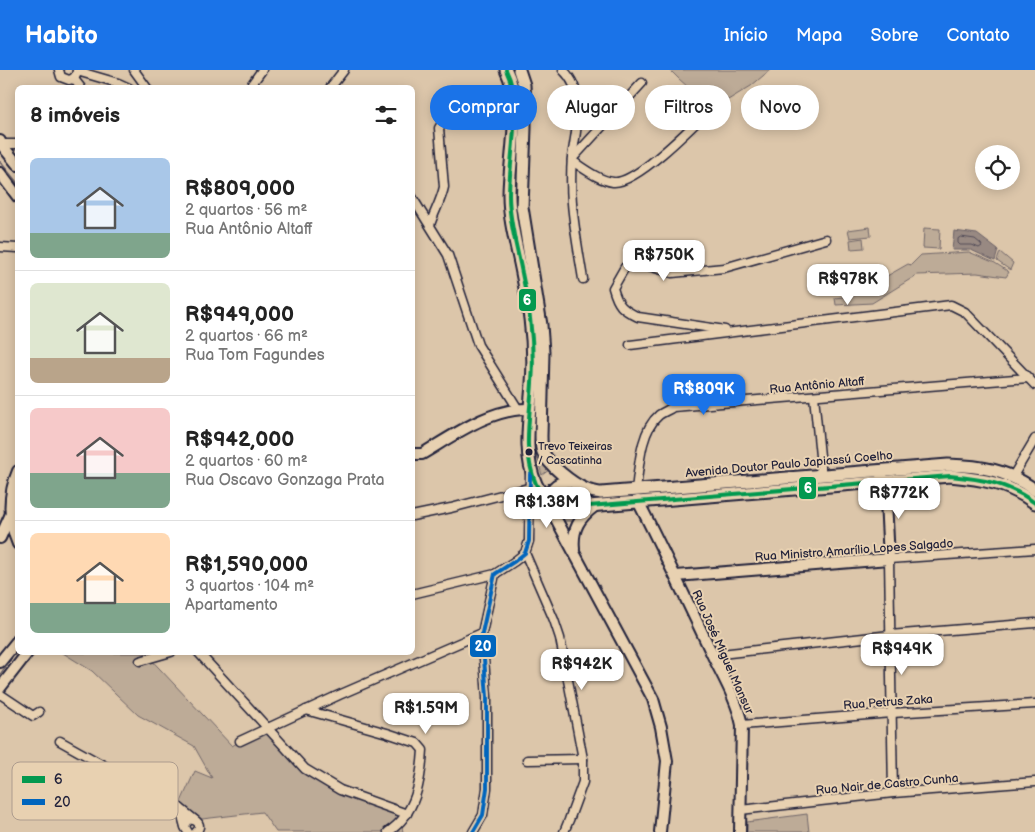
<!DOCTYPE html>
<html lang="pt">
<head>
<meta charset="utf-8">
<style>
	:root { --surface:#fff; --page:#f2f2f2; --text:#222; --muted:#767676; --line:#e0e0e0; --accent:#1a73e8 }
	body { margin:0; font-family:"Balsamiq Sans",sans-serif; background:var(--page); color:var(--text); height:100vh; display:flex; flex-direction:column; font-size:19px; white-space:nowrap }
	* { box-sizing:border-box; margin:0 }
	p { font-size:16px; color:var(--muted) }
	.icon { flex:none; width:28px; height:28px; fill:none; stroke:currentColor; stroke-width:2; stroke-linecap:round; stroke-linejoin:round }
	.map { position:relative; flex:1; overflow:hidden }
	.panel { position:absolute; left:15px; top:15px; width:400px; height:570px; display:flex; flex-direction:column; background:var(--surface); border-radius:8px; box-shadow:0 2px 12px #0003 }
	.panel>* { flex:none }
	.banner { position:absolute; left:430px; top:15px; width:475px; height:45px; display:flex; gap:10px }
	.tools { position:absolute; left:975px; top:75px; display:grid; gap:10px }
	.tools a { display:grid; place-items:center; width:45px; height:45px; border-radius:50%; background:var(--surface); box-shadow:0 2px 12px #0003; font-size:25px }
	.price { position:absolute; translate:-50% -42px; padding:0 11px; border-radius:10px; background:#fff; color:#222; font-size:16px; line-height:32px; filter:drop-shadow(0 1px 2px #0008) }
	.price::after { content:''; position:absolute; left:50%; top:30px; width:15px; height:11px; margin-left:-8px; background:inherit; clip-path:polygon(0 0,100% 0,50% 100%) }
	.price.selected { background:var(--accent); color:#fff }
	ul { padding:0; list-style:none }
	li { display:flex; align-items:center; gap:15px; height:125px; padding:0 15px }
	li+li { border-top:1px solid var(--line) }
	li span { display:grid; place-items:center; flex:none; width:140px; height:100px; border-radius:8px; color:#555 }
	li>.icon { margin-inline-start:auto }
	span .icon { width:60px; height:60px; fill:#fffc; stroke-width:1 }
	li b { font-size:21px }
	h2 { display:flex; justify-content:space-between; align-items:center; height:60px; padding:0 15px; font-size:21px }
	.pill { padding:0 18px; border-radius:22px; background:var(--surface); box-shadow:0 2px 12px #0003; font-size:18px; line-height:45px }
	.pill.selected { background:var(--accent); color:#fff }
	header { display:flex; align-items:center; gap:30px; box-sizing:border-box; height:70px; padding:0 25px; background:var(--accent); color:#fff }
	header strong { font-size:24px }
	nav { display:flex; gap:28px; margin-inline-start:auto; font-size:18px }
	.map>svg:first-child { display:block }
	.green { fill:#bdab97; stroke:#706669 }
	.water { fill:#988982; stroke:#696066 }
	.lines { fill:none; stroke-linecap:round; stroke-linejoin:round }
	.shore { stroke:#514b57; stroke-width:1 }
	.stream { stroke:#696066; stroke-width:2 }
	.street-casing { stroke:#22223b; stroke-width:11 }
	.secondary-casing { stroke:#22223b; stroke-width:14 }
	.primary-casing { stroke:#22223b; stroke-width:15 }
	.street { stroke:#e8d1b1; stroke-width:8 }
	.secondary { stroke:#e8d1b1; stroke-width:10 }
	.primary { stroke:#e8d1b1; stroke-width:11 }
	.bus-1-casing { stroke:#e8d1b1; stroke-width:8 }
	.bus-2-casing { stroke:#e8d1b1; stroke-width:8 }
	.bus-1 { stroke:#03994f; stroke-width:4 }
	.bus-2 { stroke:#0065bd; stroke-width:4 }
	.bus-dot { fill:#22223b; stroke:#e8d1b1; stroke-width:2 }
	.labels { text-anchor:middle; stroke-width:4; stroke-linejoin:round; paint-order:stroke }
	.bus-label { font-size:11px; fill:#22223b; stroke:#e8d1b1; text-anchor:start }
	.street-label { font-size:12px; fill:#22223b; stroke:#e8d1b1 }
	.key { fill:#e8d1b1; stroke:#ad9c8e; stroke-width:1 }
	.key-label { font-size:14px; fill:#22223b }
	.line-badge { stroke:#e8d1b1; stroke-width:2 }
	.badge-label { font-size:14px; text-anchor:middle; font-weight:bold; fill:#fff }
</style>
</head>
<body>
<header>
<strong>Habito</strong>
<nav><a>Início</a><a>Mapa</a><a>Sobre</a><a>Contato</a></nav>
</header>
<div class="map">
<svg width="1035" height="762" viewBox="0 0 1035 762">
	<rect width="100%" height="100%" fill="#dcc6aa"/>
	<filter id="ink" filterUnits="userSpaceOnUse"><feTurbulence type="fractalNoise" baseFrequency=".02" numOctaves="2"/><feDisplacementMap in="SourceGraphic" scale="10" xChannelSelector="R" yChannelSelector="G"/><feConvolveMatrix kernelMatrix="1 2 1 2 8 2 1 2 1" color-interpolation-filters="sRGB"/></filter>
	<g filter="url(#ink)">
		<!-- green -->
		<g class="green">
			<polygon points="670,0 770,0 751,16 728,30 700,28 678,8"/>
			<polygon points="870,157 871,166 850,168 848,160"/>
			<polygon points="924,158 940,159 939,179 923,178"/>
			<polygon points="863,168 864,178 851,179 850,170"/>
			<polygon points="969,182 995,193 1009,202 1006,207 977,203 917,205 872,233 836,235 835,228 850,226 848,212 880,210 908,194 911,195 921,185"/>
			<polygon points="1000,182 1013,193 1010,200 997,191"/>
			<path d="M533 357C534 375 535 387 549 400L542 405 537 387 534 384Z"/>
			<path d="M567 415 620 426 621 429 569 433 554 428C554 421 561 418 567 415Z"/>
			<polygon points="556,440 570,442 582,440 575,451 560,451"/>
			<polygon points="63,583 145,583 232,676 240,671 268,658 305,699 340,720 399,742 403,762 276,762 262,742 202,749 180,734 195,701 212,708 194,676 138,645 92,601"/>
			<polygon points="807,744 809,762 747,762 747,752"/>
		</g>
		<!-- water -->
		<polygon class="water" points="954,161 977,164 998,180 995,191 971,180 952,180"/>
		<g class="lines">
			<!-- shore -->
			<polygon class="shore" points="961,167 975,169 981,174 982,176 979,178 972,175 960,175 958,173 958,169"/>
			<!-- stream -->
			<g class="stream">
				<polyline points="0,92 18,114"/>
				<polyline points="17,437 18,432"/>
				<polyline points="0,605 18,579"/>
			</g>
			<!-- street casing -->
			<g class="street-casing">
				<g id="street">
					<path d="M59 0 61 7 69 10C74 9 77 6 77 0"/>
					<polyline points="134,0 147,18"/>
					<path d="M563 0C587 22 576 59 572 87 571 100 571 120 572 133 574 158 579 184 583 209"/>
					<polyline points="77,1 118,13 129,18"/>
					<polyline points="74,9 81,18"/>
					<polyline points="249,18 262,0"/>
					<polyline points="330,18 344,0"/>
					<polyline points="1,74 18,74"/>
					<polyline points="572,89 642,13"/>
					<path d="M572 91C585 99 598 110 613 112 636 115 697 52 714 35"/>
					<polyline points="412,127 448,185 478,275 518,339"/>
					<path d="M430 155C434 142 441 131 444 117L439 58 441 55 446 53"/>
					<polyline points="0,177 18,178"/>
					<path d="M725 260 638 247C622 239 618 236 613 218L625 197 632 193H639L672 203 724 198 826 169"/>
					<polyline points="630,275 951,235 965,242 1035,315"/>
					<polyline points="814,326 821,396 821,400 816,406"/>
					<polyline points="1013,406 1035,369"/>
					<path d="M636 420C639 398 640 361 659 345 663 342 669 340 673 337L1028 308"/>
					<polyline points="412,446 451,438 532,417"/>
					<polyline points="525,483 554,550 560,568 583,689 583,712 569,750 564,762"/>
					<polyline points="412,524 495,504"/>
					<polyline points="198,582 305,699 340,720 407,744"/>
					<polyline points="712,585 890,565 1035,553"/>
					<polyline points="140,591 171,582"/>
					<polyline points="0,624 33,646 39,642"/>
					<path d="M306 640 387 663 417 673 423 680C421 711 416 744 388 762"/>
					<polyline points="742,655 892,643 1035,634"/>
					<polyline points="60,671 180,738"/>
					<polyline points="240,671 339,625 482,563"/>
					<polyline points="527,690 583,689"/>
					<polyline points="893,723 889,489 1035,479"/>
					<polyline points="740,740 893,723 1035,712"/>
					<polyline points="185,757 180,738 195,750"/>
					<path d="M188 762 186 759 185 755 189 750C197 748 203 756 196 762"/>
					<polyline points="473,762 483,745 487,718 487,627 482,563 495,504 515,491 525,483 529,471 530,403"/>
				</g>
			</g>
			<!-- secondary casing -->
			<g class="secondary-casing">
				<g id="secondary">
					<polyline points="0,71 1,74 18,95"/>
					<polyline points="0,103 18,127"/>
					<path d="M412 384H422C454 365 491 338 529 339"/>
					<path d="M18 401C8 424 8 451 18 474"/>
					<path d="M572 412C555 410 548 420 549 436L653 629 661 657 667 691 660 762"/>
					<path d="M638 431C664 482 688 533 712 584 723 607 737 630 742 655L740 762"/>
					<polyline points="0,468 10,446"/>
					<path d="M574 479C572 459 579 448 595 436"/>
					<polyline points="676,506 889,489 885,411 881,405"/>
					<polyline points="0,592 18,570"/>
					<polyline points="0,618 28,582"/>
				</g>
			</g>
			<!-- primary casing -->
			<g class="primary-casing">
				<g id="primary">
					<path d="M506 0C523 33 509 88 509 125 509 151 517 177 522 203 530 239 535 276 532 313 530 347 522 382 536 414 544 432 560 435 577 437L950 406C982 409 1008 413 1035 433"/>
					<path d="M519 0 524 15 525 34V58L522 137 541 255 543 282 541 366C541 371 541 377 543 382 548 395 573 414 585 419 590 422 596 422 601 423L948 395C982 396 1007 400 1035 420"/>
				</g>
			</g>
			<!-- street -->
			<use href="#street" class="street"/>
			<!-- secondary -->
			<use href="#secondary" class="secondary"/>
			<!-- primary -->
			<use href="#primary" class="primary"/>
			<!-- bus-1 casing -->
			<g class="bus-1-casing">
				<path id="bus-1" d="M506 0C523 33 509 88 509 125 509 151 517 177 522 203 530 239 535 276 532 313 530 347 522 382 536 414 544 432 560 435 577 437L950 406C982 409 1008 413 1035 433"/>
			</g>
			<!-- bus-2 casing -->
			<g class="bus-2-casing">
				<polyline id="bus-2" points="473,762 483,745 487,718 487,627 482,563 495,504 515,491 525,483 529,471 530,404"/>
			</g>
			<!-- bus-1 -->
			<use href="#bus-1" class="bus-1"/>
			<!-- bus-2 -->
			<use href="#bus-2" class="bus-2"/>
		</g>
	</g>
	<!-- markers -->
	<circle class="bus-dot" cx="529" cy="382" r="4.5"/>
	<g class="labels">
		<!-- bus labels -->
		<g class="bus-label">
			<text x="538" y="380">Trevo Teixeiras<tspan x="538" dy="14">/ Cascatinha</tspan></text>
		</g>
		<!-- street labels -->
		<g class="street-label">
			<text transform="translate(817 315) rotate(-5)" y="4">Rua Antônio Altaff</text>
			<text transform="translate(789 394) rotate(-5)" y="4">Avenida Doutor Paulo Japiassú Coelho</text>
			<text transform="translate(854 480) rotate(-4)" y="4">Rua Ministro Amarílio Lopes Salgado</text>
			<text transform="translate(723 582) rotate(66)" y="4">Rua José Miguel Mansur</text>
			<text transform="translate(888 632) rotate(-4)" y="4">Rua Petrus Zaka</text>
			<text transform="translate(887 714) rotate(-5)" y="4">Rua Nair de Castro Cunha</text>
		</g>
	</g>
	<!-- legend -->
	<rect x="12" y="692" width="166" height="58" rx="8" class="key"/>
	<rect x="22" y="706" width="23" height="7" fill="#03994f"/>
	<rect x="22" y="729" width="23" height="6" fill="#0065bd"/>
	<g class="key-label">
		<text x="54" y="714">6</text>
		<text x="54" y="737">20</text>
	</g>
	<g class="line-badge">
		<rect x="518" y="218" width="19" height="24" rx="5" fill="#03994f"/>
		<rect x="798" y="406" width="19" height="24" rx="5" fill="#03994f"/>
		<rect x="469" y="564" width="28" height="24" rx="5" fill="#0065bd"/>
	</g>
	<g class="badge-label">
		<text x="527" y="235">6</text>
		<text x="808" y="423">6</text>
		<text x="483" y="581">20</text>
	</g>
</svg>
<div class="tools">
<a><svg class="icon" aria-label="locate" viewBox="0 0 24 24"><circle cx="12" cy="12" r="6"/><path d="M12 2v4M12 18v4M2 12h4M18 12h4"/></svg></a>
</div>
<b class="price" style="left:664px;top:212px">R$750K</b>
<b class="price" style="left:848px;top:236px">R$978K</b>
<b class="price selected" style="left:704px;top:346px">R$809K</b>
<b class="price" style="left:899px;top:450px">R$772K</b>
<b class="price" style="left:547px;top:459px">R$1.38M</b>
<b class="price" style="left:902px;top:606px">R$949K</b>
<b class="price" style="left:582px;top:621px">R$942K</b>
<b class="price" style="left:426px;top:665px">R$1.59M</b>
<div class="banner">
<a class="pill selected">Comprar</a>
<a class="pill">Alugar</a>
<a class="pill">Filtros</a>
<a class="pill">Novo</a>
</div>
<section class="panel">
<h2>8 imóveis<svg class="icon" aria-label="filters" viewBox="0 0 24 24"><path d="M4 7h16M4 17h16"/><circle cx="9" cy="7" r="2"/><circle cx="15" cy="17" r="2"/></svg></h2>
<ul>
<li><span style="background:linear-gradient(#a9c7e8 75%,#7fa58c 0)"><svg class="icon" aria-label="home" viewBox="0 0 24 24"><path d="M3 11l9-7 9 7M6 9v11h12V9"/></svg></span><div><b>R$809,000</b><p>2 quartos · 56 m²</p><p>Rua Antônio Altaff</p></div></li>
<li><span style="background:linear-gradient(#dfe7d0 75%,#b9a48a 0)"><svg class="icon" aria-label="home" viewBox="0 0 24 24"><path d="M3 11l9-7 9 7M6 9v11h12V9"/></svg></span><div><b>R$949,000</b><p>2 quartos · 66 m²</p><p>Rua Tom Fagundes</p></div></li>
<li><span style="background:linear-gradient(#f6c9c9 65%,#7fa58c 0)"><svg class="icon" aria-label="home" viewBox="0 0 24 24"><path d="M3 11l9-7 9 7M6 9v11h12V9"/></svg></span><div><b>R$942,000</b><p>2 quartos · 60 m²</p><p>Rua Oscavo Gonzaga Prata</p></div></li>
<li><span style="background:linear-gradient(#ffd9b3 70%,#7fa58c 0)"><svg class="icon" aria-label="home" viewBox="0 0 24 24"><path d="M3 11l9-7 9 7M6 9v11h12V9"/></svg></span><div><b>R$1,590,000</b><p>3 quartos · 104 m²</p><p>Apartamento</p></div></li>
</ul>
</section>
</div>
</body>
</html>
